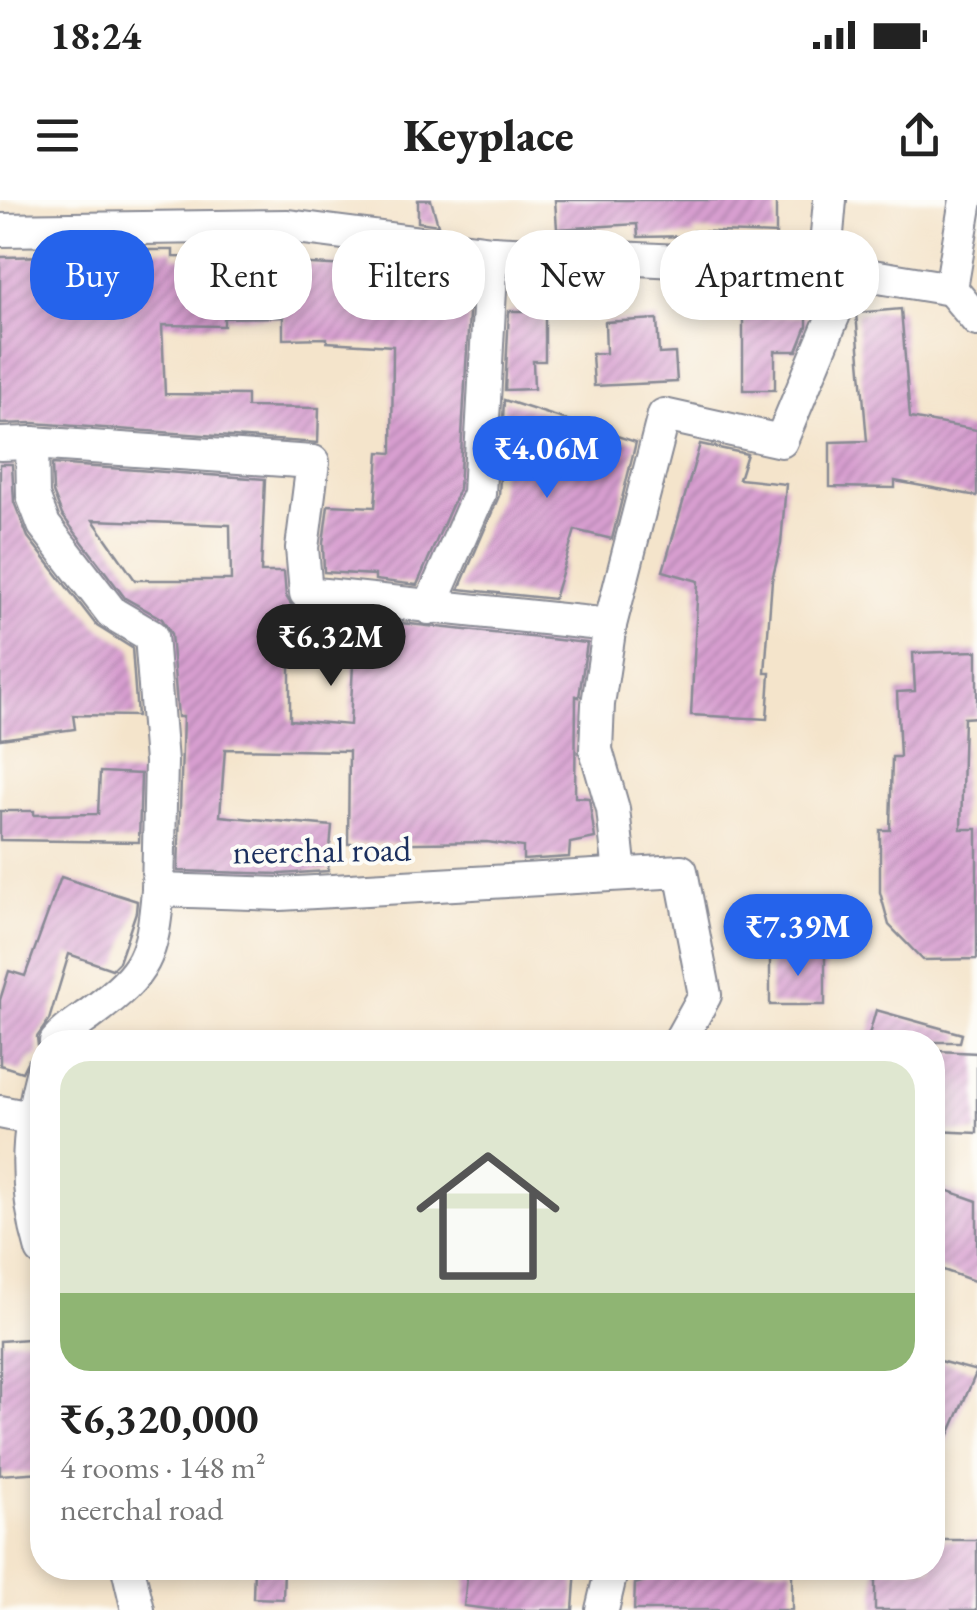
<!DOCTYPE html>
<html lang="en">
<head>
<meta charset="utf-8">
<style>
	:root { --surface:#fff; --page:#f2f2f2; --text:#222; --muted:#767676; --accent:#2563eb }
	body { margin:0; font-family:"EB Garamond",serif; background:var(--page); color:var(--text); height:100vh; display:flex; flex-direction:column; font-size:38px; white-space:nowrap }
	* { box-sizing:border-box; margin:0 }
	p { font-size:32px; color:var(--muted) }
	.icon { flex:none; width:55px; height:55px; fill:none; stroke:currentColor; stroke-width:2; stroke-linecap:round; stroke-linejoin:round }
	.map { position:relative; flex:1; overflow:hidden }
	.panel { position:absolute; left:30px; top:830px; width:915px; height:550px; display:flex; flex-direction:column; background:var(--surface); border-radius:40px; box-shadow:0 5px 15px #0003 }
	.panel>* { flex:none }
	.top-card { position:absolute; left:30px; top:30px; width:918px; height:90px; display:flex; gap:20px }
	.price { position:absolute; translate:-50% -85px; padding:0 22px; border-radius:35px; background:var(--accent); color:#fff; font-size:32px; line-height:65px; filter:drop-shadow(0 2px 5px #0008) }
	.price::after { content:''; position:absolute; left:50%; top:60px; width:30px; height:22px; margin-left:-15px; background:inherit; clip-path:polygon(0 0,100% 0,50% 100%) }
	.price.on { background:#222; color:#fff }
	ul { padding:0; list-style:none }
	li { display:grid; align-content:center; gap:20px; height:530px; padding:0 30px }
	li span { display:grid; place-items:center; height:310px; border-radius:30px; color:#555 }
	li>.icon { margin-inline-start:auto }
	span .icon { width:180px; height:180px; fill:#fffc; stroke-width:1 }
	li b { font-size:42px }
	.tag { padding:0 35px; border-radius:40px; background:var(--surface); box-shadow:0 5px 15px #0003; font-size:35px; line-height:90px }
	.tag.on { background:var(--accent); color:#fff }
	.status { display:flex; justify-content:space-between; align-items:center; height:70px; padding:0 50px; background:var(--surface); direction:ltr }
	.status svg { height:28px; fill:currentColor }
	header { display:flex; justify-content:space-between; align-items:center; height:130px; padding:0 30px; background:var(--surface); font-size:45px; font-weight:800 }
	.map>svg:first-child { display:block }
	.building { fill:url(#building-hatch); fill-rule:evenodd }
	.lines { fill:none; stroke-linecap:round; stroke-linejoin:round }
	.street-casing { stroke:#888a94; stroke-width:36 }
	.street { stroke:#fff; stroke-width:32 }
	.labels { text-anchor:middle; stroke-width:8; stroke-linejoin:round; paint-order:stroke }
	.street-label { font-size:35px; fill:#1b2f5e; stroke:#fdfcf7 }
</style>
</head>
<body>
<div class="status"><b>18:24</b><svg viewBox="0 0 49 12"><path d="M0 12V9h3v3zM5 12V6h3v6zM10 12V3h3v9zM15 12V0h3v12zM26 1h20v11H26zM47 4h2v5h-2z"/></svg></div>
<header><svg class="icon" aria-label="menu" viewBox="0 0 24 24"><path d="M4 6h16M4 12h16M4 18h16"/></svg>Keyplace<svg class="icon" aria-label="share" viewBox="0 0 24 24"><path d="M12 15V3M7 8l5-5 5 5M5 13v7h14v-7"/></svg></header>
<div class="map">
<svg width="977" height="1410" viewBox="0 0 977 1410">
	<defs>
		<pattern id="building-hatch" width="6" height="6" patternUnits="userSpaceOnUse" patternTransform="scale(2.5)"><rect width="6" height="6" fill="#d89fd0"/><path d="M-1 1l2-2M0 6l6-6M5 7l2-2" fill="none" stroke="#ae82ac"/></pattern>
	</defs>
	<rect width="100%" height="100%" fill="#fdfcf7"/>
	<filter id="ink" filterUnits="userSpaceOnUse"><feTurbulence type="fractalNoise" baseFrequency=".01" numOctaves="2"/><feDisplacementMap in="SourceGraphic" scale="20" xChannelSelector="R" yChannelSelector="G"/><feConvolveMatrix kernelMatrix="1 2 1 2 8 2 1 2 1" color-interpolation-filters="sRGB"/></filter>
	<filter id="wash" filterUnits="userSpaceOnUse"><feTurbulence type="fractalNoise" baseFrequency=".0048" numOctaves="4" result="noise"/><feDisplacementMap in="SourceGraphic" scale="40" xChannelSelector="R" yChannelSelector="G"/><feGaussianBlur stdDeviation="2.25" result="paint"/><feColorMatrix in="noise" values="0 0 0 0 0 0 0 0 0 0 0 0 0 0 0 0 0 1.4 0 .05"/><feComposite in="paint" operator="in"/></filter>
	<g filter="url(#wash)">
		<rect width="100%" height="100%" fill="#f4e4cb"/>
		<g id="blocks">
			<!-- building -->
			<g class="building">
				<polygon points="418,0 431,0 438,25 418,22"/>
				<polygon points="555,0 776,0 776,34 694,31 695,36 638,37 637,24 557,29"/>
				<polygon points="271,46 272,62 388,68 390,59 448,67 451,79 471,79 459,289 417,385 375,380 375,375 324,372 323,343 328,305 375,307 379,252 392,253 393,146 327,142 327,138 283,139 283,117 224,118 224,126 162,125 165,194 247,195 247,207 319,208 318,243 33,223 0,224 0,57 59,56 59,77 135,76 134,50 173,50 173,57 234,58 234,47"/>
				<polygon points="901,109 910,218 977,230 977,296 895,281 895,288 830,287 830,242 867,241 856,113"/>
				<polygon points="509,111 545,111 545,161 533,161 534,189 505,190"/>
				<polygon points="743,116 807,116 807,126 797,151 775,151 775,190 743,190"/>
				<polygon points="657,119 659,154 675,153 677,182 594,186 592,154 606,153 605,122"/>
				<polygon points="504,200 636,242 612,339 575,330 554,399 459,389 499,296"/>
				<polygon points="700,244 747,254 739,279 786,284 781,344 772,380 765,473 770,473 767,519 691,515 698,381 663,371"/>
				<polygon points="0,264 12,264 14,302 28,337 97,426 132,448 137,516 73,515 75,529 0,539"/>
				<path d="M52 264 265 279 261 372H284L286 396 294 409 295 433 371 434 372 420 587 443 579 497 576 496 575 597 589 598 595 638 570 643 569 657 523 660V647L487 642 348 644 349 551 225 549 220 616 332 626 328 671 280 674 178 671 183 517H178L171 434 162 419 125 398 62 315 53 292ZM93 320 230 325 231 380H135ZM353 464 350 525 290 520V465Z"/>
				<polygon points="977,451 977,517 964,518 961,629 977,629 977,759 923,760 889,725 880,692 880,630 890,630 892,557 900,557 897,492 915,491 913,453"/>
				<polygon points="100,572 141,574 139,642 0,640 0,611 34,611 34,615 98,614"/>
				<polygon points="61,677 137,701 136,712 119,762 112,769 69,754 49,820 37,837 39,855 28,860 22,872 0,865 0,800 9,771 25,776"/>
				<rect x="770" y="752" width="55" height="53"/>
				<polygon points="876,810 962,834 960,842 867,842"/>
				<polygon points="938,851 977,853 977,933 935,931"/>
				<polygon points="932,985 977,1001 977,1082 932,1066"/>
				<polygon points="42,1138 42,1272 0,1275 0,1141"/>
				<polygon points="932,1159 977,1171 932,1273"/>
				<polygon points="932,1340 977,1340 977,1410 875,1410 875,1368 932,1368"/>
				<polygon points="254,1368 284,1368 283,1399 253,1398"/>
				<polygon points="468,1368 576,1368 573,1410 496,1410 464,1406"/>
				<polygon points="651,1368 792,1368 792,1410 634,1410 635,1384 651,1379"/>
			</g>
		</g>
	</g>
	<g filter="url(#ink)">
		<use href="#blocks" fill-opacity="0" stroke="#888a94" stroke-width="2.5"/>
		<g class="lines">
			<!-- street casing -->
			<g class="street-casing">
				<g id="street">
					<polyline points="966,0 951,89 977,120"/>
					<polyline points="0,30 288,26 492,52 824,68 951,89"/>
					<polyline points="824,68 830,0"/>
					<polyline points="32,243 33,296 44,325 112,413 151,436 161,562 158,690"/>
					<polyline points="0,244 32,243 313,262 302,348 306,393 610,425"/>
					<polyline points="429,408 479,294 492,52"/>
					<polyline points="620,674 613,609 596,550 598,504 610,425 664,215 781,241 852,71"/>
					<path d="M56 842C66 830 81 821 93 812 147 771 152 757 158 690L280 694 681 671 705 795 679 842"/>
					<path d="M42 874C26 935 24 989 42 1050"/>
					<polyline points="0,912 30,918"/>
					<polyline points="128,1368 138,1410"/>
					<polyline points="602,1410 612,1368"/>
				</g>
			</g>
			<!-- street -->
			<use href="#street" class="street"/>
		</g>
	</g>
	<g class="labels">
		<!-- street labels -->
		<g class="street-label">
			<text transform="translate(322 650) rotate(-1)" y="12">neerchal road</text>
		</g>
	</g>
</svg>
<b class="price" style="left:547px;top:301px">₹4.06M</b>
<b class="price on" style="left:331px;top:489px">₹6.32M</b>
<b class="price" style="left:798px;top:779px">₹7.39M</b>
<div class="top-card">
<a class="tag on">Buy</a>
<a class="tag">Rent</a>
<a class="tag">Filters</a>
<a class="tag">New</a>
<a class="tag">Apartment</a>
</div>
<section class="panel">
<ul>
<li><span style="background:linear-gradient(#dfe7d0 75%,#8fb573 0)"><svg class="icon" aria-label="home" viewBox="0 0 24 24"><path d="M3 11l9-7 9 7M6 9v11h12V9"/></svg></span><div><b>₹6,320,000</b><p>4 rooms · 148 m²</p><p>neerchal road</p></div></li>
</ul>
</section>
</div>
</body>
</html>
